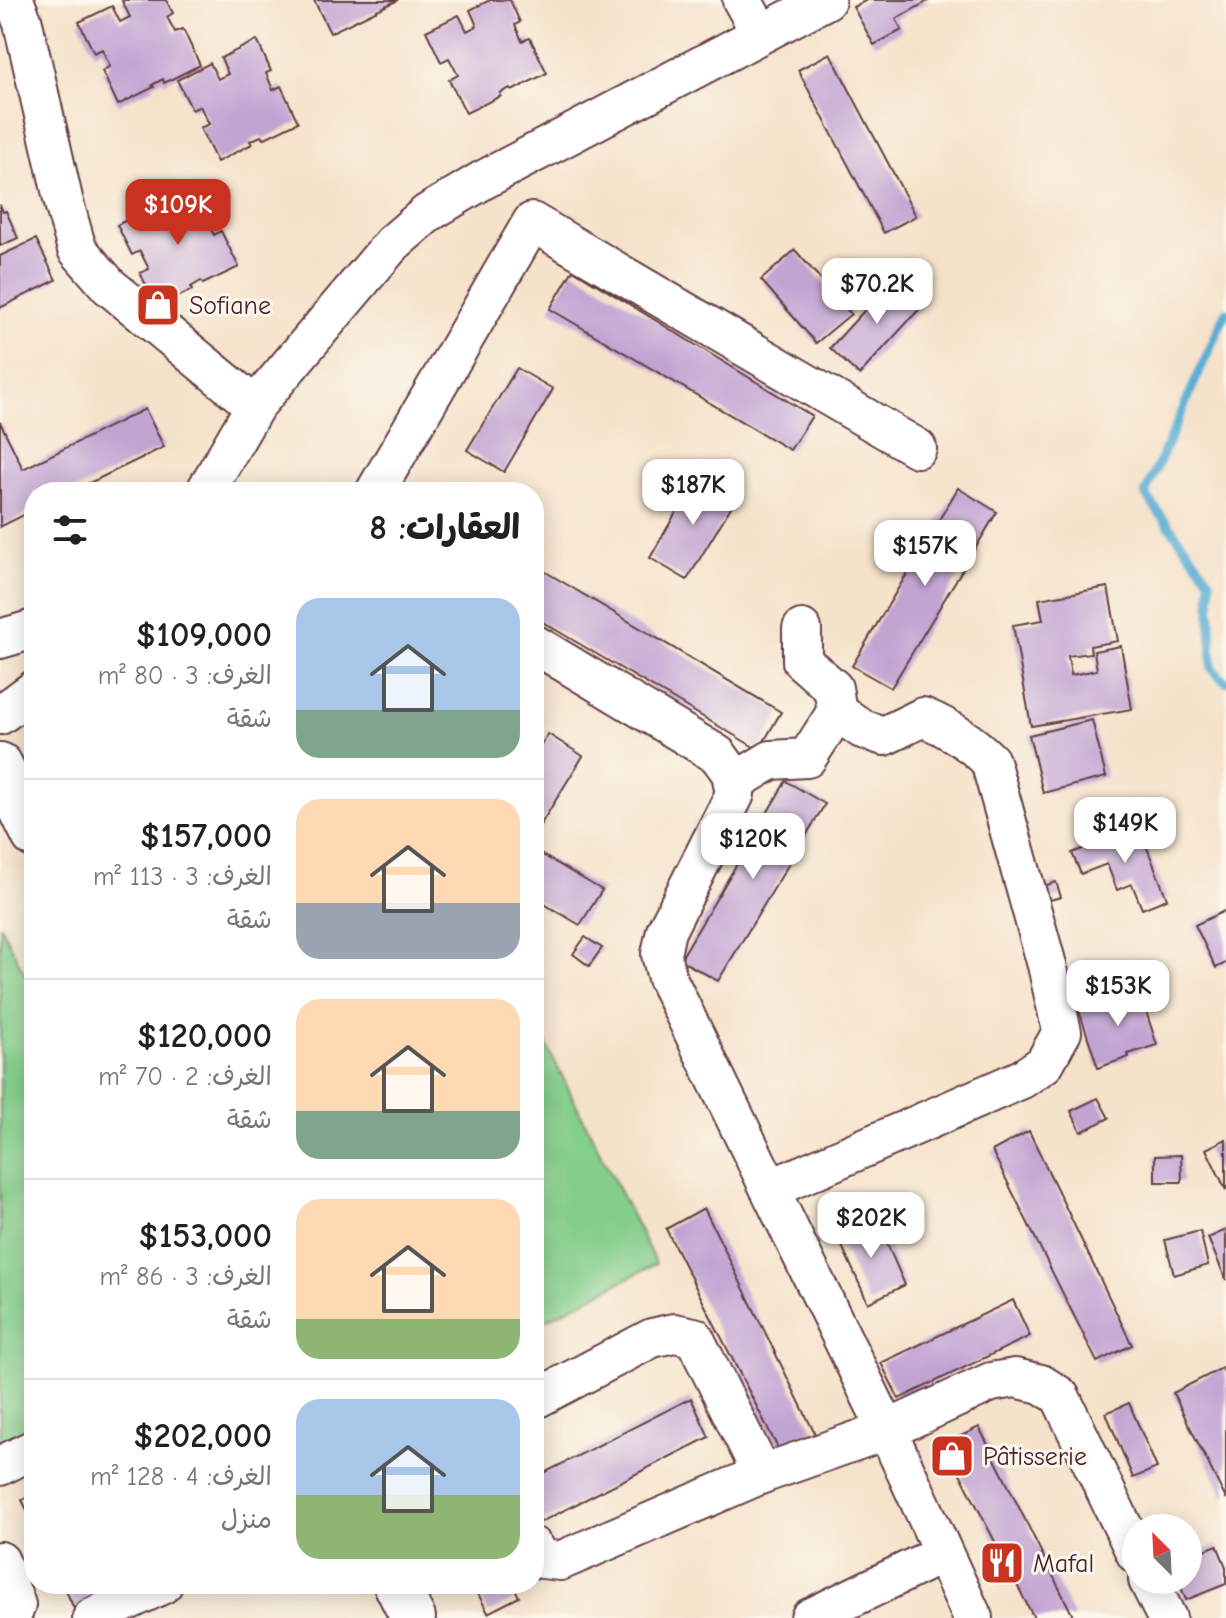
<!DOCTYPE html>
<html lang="ar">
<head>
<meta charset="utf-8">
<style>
	:root { --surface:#fff; --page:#f2f2f2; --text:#202124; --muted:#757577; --line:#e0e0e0; --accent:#c8321e }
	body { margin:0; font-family:"Comic Neue","Playpen Sans Arabic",sans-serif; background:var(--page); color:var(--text); direction:rtl; height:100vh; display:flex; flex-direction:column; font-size:30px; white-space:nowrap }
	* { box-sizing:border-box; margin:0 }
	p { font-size:26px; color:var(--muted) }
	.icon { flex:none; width:44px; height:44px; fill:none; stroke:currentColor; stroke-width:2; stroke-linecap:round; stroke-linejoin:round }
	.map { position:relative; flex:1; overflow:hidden; direction:ltr }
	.panel { position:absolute; left:24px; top:482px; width:520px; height:1112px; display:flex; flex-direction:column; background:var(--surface); border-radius:32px; box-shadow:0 4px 20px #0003; direction:rtl }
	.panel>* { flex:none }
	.needle { width:52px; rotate:336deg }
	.controls { position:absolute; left:1122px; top:1514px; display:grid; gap:16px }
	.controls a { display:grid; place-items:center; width:80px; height:80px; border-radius:50%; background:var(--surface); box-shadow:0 4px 20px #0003; font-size:40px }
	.price { position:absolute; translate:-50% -68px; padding:0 18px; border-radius:16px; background:#fff; color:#222; font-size:26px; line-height:52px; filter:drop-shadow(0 2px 4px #0008) }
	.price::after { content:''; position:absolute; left:50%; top:48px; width:24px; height:18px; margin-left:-12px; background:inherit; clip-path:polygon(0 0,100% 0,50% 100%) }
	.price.active { background:var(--accent); color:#fff }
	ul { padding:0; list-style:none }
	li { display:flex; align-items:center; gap:24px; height:200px; padding:0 24px }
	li+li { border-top:2px solid var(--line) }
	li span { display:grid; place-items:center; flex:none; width:224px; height:160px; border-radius:24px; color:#555 }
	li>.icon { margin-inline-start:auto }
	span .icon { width:96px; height:96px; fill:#fffc; stroke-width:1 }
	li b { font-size:34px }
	h2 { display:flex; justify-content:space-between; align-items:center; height:96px; padding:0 24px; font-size:34px }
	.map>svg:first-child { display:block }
	.green { fill:#84ce8b; stroke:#67765b; stroke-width:2 }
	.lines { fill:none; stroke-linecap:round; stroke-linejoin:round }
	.stream { stroke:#58add4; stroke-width:9 }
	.building { fill:#c2a4d3 }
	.minor-casing { stroke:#643c43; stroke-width:42 }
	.major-casing { stroke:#643c43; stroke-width:48 }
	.minor { stroke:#fff; stroke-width:38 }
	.major { stroke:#fff; stroke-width:44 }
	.labels { text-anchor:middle; stroke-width:6; stroke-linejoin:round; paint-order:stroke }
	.poi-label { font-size:26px; fill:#4a1f2b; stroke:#fbf7ec; text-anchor:start }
</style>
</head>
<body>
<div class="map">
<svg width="1226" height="1618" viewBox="0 0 1226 1618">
	<rect width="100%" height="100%" fill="#fbf7ec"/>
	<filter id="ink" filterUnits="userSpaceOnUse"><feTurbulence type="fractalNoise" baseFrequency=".0125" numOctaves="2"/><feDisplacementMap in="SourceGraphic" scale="16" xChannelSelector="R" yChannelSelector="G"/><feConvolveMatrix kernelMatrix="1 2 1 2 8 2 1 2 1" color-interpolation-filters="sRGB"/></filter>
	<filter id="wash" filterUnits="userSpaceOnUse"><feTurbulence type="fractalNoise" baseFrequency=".006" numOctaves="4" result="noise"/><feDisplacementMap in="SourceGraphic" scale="32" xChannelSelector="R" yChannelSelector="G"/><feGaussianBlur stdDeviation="1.8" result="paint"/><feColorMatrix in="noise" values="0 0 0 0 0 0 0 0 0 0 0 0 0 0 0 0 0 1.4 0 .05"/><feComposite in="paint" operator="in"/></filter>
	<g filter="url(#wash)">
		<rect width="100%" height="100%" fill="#f5e2ca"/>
		<!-- green -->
		<g class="green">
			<polygon points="0,925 34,992 34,1435 0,1453"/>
			<polygon points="534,1020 656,1264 542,1322 534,1307"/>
		</g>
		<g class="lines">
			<!-- stream -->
			<polyline class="stream" points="1226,312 1145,494 1210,580 1212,669 1226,682"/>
		</g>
		<g id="blocks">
			<!-- building -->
			<g class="building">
				<polygon points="125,0 166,0 173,13 167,17 175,32 183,29 200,65 164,83 163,79 152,85 154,87 118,105 102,71 110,66 102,49 94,53 79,22 112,6 120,22 130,17 122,1"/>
				<polygon points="314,0 398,0 330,33"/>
				<polygon points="490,0 510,0 520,22 515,25 522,41 530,38 547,73 512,91 510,88 500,93 501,96 466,113 449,80 458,75 449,58 441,62 426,31 459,15 467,31 477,26 470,10"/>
				<polygon points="867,0 930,0 896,19 902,30 874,45 853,7"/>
				<polygon points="257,40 271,71 266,73 273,90 281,86 298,122 263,139 261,136 250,141 252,144 217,162 200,128 209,124 200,106 192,110 177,80 210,63 218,79 228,74 221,58"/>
				<polygon points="830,53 916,216 884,233 798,70"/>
				<polygon points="197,186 212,216 206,219 214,235 221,231 239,267 203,284 201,281 191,287 192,290 157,307 140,273 149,269 140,251 132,255 117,225 150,208 158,224 168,219 161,203"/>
				<polygon points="0,205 3,212 6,211 18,238 0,246"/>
				<polygon points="36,239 56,280 0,308 0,256"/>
				<polygon points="795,250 851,314 816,343 761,280"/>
				<polygon points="573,270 812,416 790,450 550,309"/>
				<polygon points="895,277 924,304 859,375 830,348"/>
				<polygon points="517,368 553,389 504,472 467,450"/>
				<polygon points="145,409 164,447 71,492 34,492 34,510 0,527 0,422 23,469"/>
				<polygon points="698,474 737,497 687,580 650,558"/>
				<polygon points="958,488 997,512 891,688 852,666"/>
				<polygon points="534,565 781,712 759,750 534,617"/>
				<polygon points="1108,587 1118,641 1090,646 1091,653 1068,656 1071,675 1097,670 1094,651 1121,646 1132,709 1031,726 1013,625 1043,620 1039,599"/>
				<polygon points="1092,720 1106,777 1043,793 1029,735"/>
				<polygon points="548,734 583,756 536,832 534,830 534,756"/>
				<polygon points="786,781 825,804 718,981 680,960"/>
				<polygon points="1139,827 1167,899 1142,909 1132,884 1117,890 1107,864 1081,874 1072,853"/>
				<polygon points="534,850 602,890 580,925 534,898"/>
				<polygon points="1056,882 1061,897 1039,903 1035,889"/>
				<polygon points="1226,910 1226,963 1216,968 1195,925"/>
				<polygon points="585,937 602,948 589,966 573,954"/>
				<polygon points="1139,990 1157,1045 1128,1054 1129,1057 1098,1068 1079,1010"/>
				<polygon points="1098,1098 1109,1118 1081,1132 1071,1111"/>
				<polygon points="1029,1131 1132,1345 1097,1362 992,1151"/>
				<polygon points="1226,1139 1226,1190 1206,1149"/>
				<polygon points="1181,1155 1182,1182 1155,1182 1155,1156"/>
				<polygon points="704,1208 819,1442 784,1460 666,1229"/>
				<polygon points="875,1216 905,1285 868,1303 837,1235"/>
				<polygon points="1226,1230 1226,1280 1208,1238"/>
				<polygon points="1200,1231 1208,1265 1174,1275 1165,1240"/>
				<polygon points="1013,1300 1030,1336 899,1399 881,1363"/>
				<polygon points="1222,1368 1226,1376 1226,1499 1173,1393"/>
				<polygon points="691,1398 709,1437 535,1525 534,1478"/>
				<polygon points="1129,1403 1157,1468 1133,1478 1106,1413"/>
				<polygon points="979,1427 1074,1618 1034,1618 945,1444"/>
				<polygon points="34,1494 34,1524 22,1500"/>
				<polygon points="1217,1545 1226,1567 1226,1584 1186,1600 1178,1580 1188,1580 1188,1557"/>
				<polygon points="63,1584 122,1584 76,1613"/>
				<polygon points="473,1584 513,1584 519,1597 488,1613"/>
			</g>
		</g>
	</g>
	<g filter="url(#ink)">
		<use href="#blocks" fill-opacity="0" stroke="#643c43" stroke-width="2"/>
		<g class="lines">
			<!-- minor casing -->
			<g class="minor-casing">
				<g id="minor">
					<polyline points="14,0 23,23 64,203 77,249 109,286 255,406"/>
					<polyline points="742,0 760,32"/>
					<polyline points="205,492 255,406 392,244 428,213 483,180 826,0"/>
					<polyline points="375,492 532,222 917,448"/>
					<polyline points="0,639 34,629"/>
					<polyline points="534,644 718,755 731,773 735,794 666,931 661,954 667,978 887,1430 973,1618"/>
					<polyline points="0,715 34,690"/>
					<polyline points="733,783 771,760 807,758 837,711 833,688 802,661 802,629"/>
					<path d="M770 1189 1022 1079 1044 1064 1062 1032 1047 965 990 761C970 741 949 728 923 717L884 736 862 729 837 711"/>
					<polyline points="534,1400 652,1338 674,1333 694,1337 762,1474 560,1561 542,1559 534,1547"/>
					<polyline points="0,1466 34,1449"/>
					<polyline points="762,1474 887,1430 991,1382 1015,1378 1041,1384 1060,1396 1136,1554"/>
					<polyline points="0,1561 16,1605 11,1618"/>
					<polyline points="1148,1580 1167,1618"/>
					<polyline points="92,1618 163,1584"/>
					<polyline points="810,1618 942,1554"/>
				</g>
			</g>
			<!-- major casing -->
			<g class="major-casing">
				<g id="major">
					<polyline points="0,765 34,835"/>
					<polyline points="396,1584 413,1618"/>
				</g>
			</g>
			<!-- minor -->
			<use href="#minor" class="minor"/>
			<!-- major -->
			<use href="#major" class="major"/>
		</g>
	</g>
	<!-- icons -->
	<defs>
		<g id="shop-square" transform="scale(2.3)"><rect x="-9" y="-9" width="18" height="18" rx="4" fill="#c8321e" stroke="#fbf7ec"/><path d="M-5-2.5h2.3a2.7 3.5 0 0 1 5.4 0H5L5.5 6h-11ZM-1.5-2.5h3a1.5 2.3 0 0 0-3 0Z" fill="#fff"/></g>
		<g id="restaurant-square" transform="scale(2.3)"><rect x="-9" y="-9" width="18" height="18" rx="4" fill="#c8321e" stroke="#fbf7ec"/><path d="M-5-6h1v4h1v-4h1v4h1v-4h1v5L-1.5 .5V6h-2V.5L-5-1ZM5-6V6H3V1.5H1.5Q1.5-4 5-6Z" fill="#fff"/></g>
	</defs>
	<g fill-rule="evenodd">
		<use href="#shop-square" x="158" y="305"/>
		<use href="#shop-square" x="952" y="1456"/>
		<use href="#restaurant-square" x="1002" y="1563"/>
	</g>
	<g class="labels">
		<!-- poi labels -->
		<g class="poi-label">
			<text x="189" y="314">Sofiane</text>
			<text x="983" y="1465">Pâtisserie</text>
			<text x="1033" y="1572">Mafal</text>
		</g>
	</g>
</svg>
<div class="controls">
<a><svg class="needle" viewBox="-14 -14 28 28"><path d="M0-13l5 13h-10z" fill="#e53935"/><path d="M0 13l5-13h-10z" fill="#757577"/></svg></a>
</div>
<b class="price active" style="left:178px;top:247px">$109K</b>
<b class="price" style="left:877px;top:326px">$70.2K</b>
<b class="price" style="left:693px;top:527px">$187K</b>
<b class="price" style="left:925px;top:588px">$157K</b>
<b class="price" style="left:1125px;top:865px">$149K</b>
<b class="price" style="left:753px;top:881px">$120K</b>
<b class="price" style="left:1118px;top:1028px">$153K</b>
<b class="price" style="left:871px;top:1260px">$202K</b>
<section class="panel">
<h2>العقارات: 8<svg class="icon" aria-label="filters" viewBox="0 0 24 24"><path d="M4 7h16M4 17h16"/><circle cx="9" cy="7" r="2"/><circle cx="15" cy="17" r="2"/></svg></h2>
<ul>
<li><span style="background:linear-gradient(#a9c7e8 70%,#7fa58c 0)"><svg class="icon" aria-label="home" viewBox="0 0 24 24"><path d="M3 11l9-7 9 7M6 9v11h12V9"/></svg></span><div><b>$109,000</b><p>الغرف: 3 · 80 m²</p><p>شقة</p></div></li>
<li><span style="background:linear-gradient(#ffd9b3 65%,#9aa5b1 0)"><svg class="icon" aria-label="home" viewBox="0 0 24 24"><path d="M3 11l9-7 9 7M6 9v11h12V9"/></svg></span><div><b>$157,000</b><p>الغرف: 3 · 113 m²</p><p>شقة</p></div></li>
<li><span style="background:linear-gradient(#ffd9b3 70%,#7fa58c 0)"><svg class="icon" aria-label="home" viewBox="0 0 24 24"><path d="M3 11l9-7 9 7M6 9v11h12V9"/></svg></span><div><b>$120,000</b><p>الغرف: 2 · 70 m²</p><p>شقة</p></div></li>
<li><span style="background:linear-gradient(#ffd9b3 75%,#8fb573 0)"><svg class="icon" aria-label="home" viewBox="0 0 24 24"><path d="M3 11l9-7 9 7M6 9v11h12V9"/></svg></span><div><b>$153,000</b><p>الغرف: 3 · 86 m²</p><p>شقة</p></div></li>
<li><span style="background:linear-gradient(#a9c7e8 60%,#8fb573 0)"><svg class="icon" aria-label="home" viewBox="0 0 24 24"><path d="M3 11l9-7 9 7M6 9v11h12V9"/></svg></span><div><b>$202,000</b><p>الغرف: 4 · 128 m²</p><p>منزل</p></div></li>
</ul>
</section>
</div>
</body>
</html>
